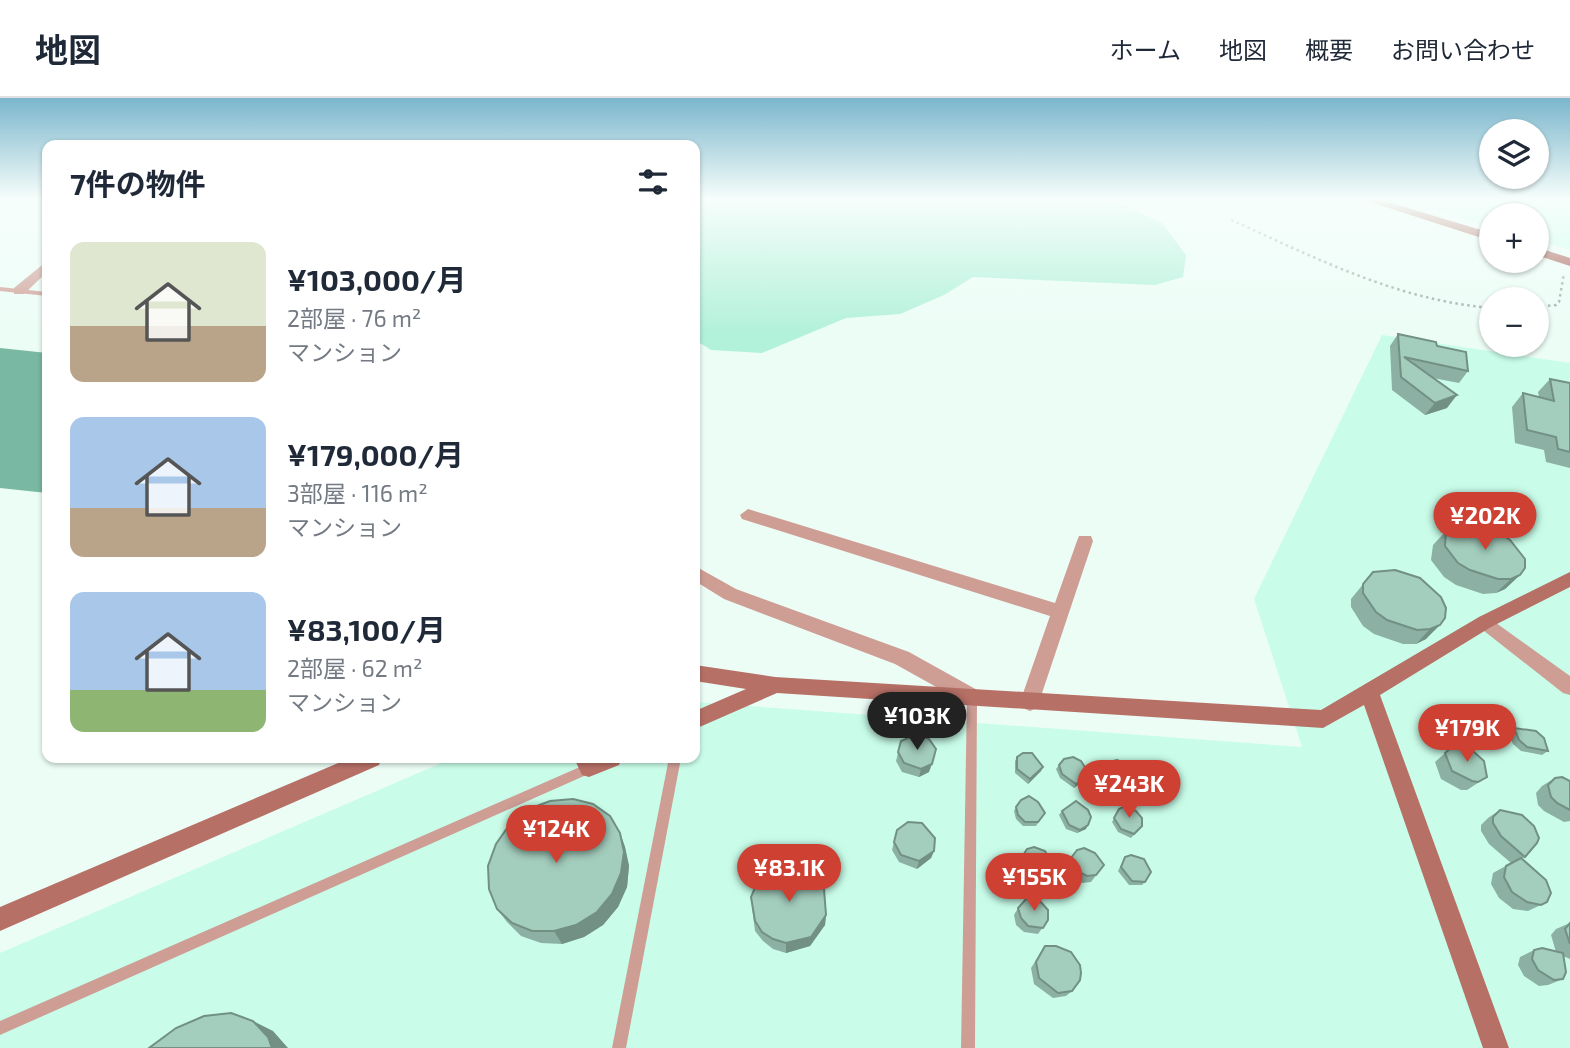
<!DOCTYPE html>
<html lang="ja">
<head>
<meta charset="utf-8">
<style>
	:root { --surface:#fff; --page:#f6f6f7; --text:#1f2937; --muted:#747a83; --line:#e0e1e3; --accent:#cd4032 }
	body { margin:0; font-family:"Exo 2","Noto Sans JP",sans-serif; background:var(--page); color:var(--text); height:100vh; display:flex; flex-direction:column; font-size:26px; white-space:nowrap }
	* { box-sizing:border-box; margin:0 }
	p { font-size:23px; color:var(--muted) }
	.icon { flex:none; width:38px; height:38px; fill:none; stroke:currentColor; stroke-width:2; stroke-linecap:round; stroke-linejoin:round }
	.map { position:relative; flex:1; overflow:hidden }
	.sheet { position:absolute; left:42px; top:42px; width:658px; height:623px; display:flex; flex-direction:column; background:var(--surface); border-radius:14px; box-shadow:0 2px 5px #0004 }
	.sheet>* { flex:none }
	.buttons { position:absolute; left:1479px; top:21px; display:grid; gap:14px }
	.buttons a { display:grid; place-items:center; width:70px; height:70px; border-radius:50%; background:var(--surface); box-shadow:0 2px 5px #0004; font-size:35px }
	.price { position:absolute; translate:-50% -60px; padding:0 16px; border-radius:24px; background:var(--accent); color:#fff; font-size:23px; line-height:46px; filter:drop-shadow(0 2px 4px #0008) }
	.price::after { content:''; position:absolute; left:50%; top:42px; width:21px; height:16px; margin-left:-10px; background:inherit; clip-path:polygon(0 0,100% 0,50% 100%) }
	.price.selected { background:#222; color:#fff }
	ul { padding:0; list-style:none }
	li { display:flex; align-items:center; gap:21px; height:175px; padding:0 28px }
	li span { display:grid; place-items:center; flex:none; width:196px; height:140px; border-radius:14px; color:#555 }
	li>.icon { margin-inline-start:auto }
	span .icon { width:84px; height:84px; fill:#fffc; stroke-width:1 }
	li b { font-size:30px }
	h2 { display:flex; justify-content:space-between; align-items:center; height:84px; padding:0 28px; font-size:30px }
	header { display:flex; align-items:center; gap:42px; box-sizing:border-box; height:98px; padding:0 35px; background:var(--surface); border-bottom:2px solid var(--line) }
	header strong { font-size:33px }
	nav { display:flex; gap:38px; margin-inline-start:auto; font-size:24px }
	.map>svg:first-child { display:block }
	.built { fill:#c9fdea }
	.green { fill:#b2f1da }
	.water { fill:#79b8a2 }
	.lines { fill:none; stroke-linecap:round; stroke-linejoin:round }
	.path { stroke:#9daea7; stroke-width:2.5; stroke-dasharray:2.5 3.5; stroke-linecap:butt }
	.lane { fill:#ce9e95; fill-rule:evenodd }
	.street { fill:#ce9e95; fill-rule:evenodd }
	.secondary { fill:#b67066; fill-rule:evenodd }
	.primary { fill:#a24f44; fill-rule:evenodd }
	.wall { fill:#8cb0a3 }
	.shaded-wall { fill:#729084 }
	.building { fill:#a3cdbd; stroke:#729084; stroke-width:2 }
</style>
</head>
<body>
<header>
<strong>地図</strong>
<nav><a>ホーム</a><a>地図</a><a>概要</a><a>お問い合わせ</a></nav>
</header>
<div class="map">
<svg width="1570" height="950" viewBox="0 0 1570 950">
	<rect width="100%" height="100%" fill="#ecfdf6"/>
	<!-- built -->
	<g class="built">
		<polygon points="1398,102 1570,102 1570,152 1537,142 1536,117 1491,117 1491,129"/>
		<polygon points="1382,237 1570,265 1570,950 0,950 0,855 453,660 695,660 695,604 1302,649 1254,501"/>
	</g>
	<!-- green -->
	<polygon class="green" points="695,102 1086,102 1126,108 1162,125 1186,157 1183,179 1155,187 973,179 944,197 900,216 846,220 762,255 711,252 695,242"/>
	<!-- water -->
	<polygon class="water" points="0,250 47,255 47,395 0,390"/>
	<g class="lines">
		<!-- path -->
		<g class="path">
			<path d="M1231 122C1316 160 1397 202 1491 210"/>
			<polyline points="1536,209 1556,207 1559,204 1564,175"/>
		</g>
		<!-- lane -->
		<g class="lane">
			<polygon points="0,189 47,194 47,198 0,193"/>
			<polygon points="972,594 976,596 977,599 975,950 961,950 967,599 968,596"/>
			<polygon points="669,660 681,660 626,950 612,950"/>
			<polygon points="589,665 593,666 595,670 593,674 0,937 0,923"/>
		</g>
		<!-- street -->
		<g class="street">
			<polygon points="47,163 47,174 24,196 14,196 14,190"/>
			<polygon points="748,411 1055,505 1077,443 1079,438 1091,438 1093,443 1037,610 1030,613 1023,610 1020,604 1050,518 742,421 740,417"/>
			<polygon points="695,468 736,491 909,554 979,593 982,599 979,605 972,607 965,605 895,566 724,501 695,483"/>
			<polygon points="1485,517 1570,578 1570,597 1563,595 1479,529 1476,524 1479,519"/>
		</g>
		<!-- secondary -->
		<g class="secondary">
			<polygon points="1570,474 1570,489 1491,529 1380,597 1509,950 1483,950 1364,607 1323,630 777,595 695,631 695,613 746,591 695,583 695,567 775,579 1321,612 1479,519"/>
			<polygon points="350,660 382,660 379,667 0,833 0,809"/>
			<polygon points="574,660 622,660 619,667 589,679 582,677"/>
		</g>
		<!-- primary -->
		<g class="primary">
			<polygon points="1364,102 1381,102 1491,135 1491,143"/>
			<polygon points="1536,149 1570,160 1570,168 1536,157"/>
		</g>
	</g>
	<!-- wall -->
	<g class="wall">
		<polygon points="1398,236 1437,248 1468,273 1459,285 1433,280 1447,310 1425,317 1392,292 1390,248"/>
		<polygon points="1550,281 1570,285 1570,370 1546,364 1544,352 1515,345 1512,309 1523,295 1539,299 1538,294"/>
		<polygon points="1446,433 1520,477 1505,491 1496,495 1483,496 1456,487 1444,479 1431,462 1433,447"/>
		<polygon points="1373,474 1446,510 1426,541 1416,546 1403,546 1374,536 1363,528 1351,509 1351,501"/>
		<polygon points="1514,630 1548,653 1542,657 1521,653 1513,646 1508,635"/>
		<polygon points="901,643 929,674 919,679 902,674 896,663"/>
		<polygon points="1452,649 1487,679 1467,692 1461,692 1441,681 1435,664"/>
		<polygon points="1017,659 1043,669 1041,673 1028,686 1015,675 1015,663"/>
		<polygon points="1059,667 1082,684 1074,690 1060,680 1056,671"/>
		<polygon points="1101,672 1132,676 1121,692 1108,687 1099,676"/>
		<polygon points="1555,680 1570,683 1570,723 1564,724 1544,713 1538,707 1536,695 1542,688"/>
		<polygon points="1016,709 1045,715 1036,728 1023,728 1016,721 1014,713"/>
		<polygon points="1119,711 1142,728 1131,740 1118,734 1112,724"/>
		<polygon points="1500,712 1525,759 1522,761 1547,804 1528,813 1513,811 1499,800 1491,786 1493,775 1511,765 1489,746 1481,733 1481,727 1488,720"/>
		<polygon points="1062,713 1086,731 1077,735 1066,731 1059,717"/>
		<polygon points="897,732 934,753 931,760 917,771 899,764 892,752"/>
		<polygon points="620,735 625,749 629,768 627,789 618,809 603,827 584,839 562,846 541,845 521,838 507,824 497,811"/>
		<polygon points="1027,751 1046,777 1038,780 1025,776 1020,763"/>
		<polygon points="1077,752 1104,767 1091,784 1082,785 1073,781 1066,767"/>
		<polygon points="1125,759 1145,784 1142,787 1129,787 1118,773"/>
		<polygon points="752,809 826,817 825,827 810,848 786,855 773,851 763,843 755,833"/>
		<polygon points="1018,810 1048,822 1038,836 1024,834 1016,827 1014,817"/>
		<polygon points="1570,825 1570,861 1563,858 1563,881 1548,887 1539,888 1524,878 1518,867 1520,859 1534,852 1556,854 1551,837 1556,831"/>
		<polygon points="1045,848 1072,893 1066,898 1053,900 1034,886 1031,870"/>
	</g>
	<!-- shaded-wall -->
	<g class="shaded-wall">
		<polygon points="1457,297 1447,310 1425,317 1435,305"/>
		<polygon points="1520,477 1505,491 1496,495 1511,481"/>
		<polygon points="1440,527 1426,541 1416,546 1430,531"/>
		<polygon points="932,666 929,674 919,679 921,671"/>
		<polygon points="1043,669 1041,673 1028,686 1030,681"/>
		<polygon points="1085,680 1082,684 1074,690 1076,686"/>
		<polygon points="1088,727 1086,731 1077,735 1080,732"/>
		<polygon points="620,735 625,749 629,768 627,789 618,809 603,827 584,839 562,846 554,833"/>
		<polygon points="934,753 931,760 917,771 919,763"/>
		<polygon points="826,817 825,827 810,848 786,855 786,845"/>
		<polygon points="253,923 273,933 288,950 272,950"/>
	</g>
	<!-- building -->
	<g class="building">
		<polygon points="1398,236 1436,244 1437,248 1466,254 1468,273 1404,259 1457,297 1435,305 1401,279"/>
		<polygon points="1550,281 1570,285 1570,354 1558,351 1556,339 1527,332 1523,295 1554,303"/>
		<polygon points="1462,426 1473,426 1498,434 1510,442 1525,461 1525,470 1520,477 1511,481 1498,481 1470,472 1458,465 1445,448 1446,433"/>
		<polygon points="1395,472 1420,480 1441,499 1446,510 1445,520 1440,527 1430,531 1417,532 1387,522 1376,514 1363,495 1363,486 1373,474"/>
		<polygon points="1514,630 1536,633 1544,640 1548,653 1527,649 1519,642"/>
		<polygon points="917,636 929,641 936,651 932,666 921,671 904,665 898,654 901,643"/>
		<polygon points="1459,648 1473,653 1484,663 1487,679 1478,684 1472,683 1452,673 1445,655 1452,649"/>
		<polygon points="1023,655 1032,655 1043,669 1030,681 1017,671 1017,659"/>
		<polygon points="1073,659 1081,663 1088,674 1085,680 1076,686 1062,676 1059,667 1064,661"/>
		<polygon points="1117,662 1126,666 1132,676 1124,688 1111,683 1101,672 1109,664"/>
		<polygon points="1562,679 1570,683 1570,712 1557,705 1551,699 1548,687 1555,680"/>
		<polygon points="1029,698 1038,704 1045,715 1038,724 1025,724 1018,717 1016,709 1021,702"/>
		<polygon points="573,701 593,706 610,718 620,735 624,754 621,775 612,796 597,814 576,827 554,833 532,833 512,825 497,811 489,791 488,768 496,746 510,726 529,711 550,703"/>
		<polygon points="1076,703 1088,712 1091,719 1088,727 1080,732 1069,727 1062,713"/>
		<polygon points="1125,708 1136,713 1142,720 1142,728 1134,736 1121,731 1114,720 1119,711"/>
		<polygon points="1500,712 1522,717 1534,728 1539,740 1537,745 1525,759 1501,738 1493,725 1493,719"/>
		<polygon points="908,724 922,725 935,740 934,753 919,763 901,757 894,744 897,732"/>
		<polygon points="1034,749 1045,753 1052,765 1048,773 1041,777 1028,772 1022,759 1027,751"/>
		<polygon points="1084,750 1095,755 1104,767 1096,777 1087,778 1079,774 1071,760 1077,752"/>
		<polygon points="1131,757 1144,761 1151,774 1145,784 1132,783 1121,769 1125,759"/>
		<polygon points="1521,760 1546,782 1551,795 1547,804 1541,807 1527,804 1512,794 1504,779 1506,768"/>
		<polygon points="785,768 808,773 818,780 824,791 826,817 811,839 786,845 773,841 762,834 755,823 751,799 756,787 774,771"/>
		<polygon points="1027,800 1038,801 1048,812 1048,822 1043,830 1028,828 1021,820 1018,810"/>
		<polygon points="1570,825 1570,846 1565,831"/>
		<polygon points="1045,848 1056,848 1071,854 1080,867 1081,875 1080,882 1072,893 1058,895 1039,880 1036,864"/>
		<polygon points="1542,850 1563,855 1566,874 1563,881 1554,882 1538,872 1532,861 1534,852"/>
		<polygon points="231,915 253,923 268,939 272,950 149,950 176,930 204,918"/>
	</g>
	<!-- sky -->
	<linearGradient id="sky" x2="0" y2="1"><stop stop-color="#7bb6cc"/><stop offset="0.43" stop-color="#f6fefb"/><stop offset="1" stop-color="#f6fefb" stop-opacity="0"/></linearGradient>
	<rect width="1570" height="235" fill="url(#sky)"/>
</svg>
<div class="buttons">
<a><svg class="icon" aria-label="layers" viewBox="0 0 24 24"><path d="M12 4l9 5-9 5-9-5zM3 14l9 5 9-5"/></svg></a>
<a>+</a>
<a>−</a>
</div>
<b class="price" style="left:1485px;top:454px">¥202K</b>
<b class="price selected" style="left:917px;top:654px">¥103K</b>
<b class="price" style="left:1467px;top:666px">¥179K</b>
<b class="price" style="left:1129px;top:722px">¥243K</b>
<b class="price" style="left:556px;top:767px">¥124K</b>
<b class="price" style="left:789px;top:806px">¥83.1K</b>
<b class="price" style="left:1034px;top:815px">¥155K</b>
<section class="sheet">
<h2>7件の物件<svg class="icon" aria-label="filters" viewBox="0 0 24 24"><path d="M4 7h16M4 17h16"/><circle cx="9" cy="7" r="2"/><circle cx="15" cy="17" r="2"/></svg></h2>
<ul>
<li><span style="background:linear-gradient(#dfe7d0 60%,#b9a48a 0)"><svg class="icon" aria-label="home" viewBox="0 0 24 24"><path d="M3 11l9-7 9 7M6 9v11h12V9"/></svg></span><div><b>¥103,000/月</b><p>2部屋 · 76 m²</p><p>マンション</p></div></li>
<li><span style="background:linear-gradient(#a9c7e8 65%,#b9a48a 0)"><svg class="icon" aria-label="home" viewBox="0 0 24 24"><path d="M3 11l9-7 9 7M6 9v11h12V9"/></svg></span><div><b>¥179,000/月</b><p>3部屋 · 116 m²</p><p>マンション</p></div></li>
<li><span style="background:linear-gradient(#a9c7e8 70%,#8fb573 0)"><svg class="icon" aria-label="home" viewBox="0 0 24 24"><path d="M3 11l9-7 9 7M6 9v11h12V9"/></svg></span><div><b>¥83,100/月</b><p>2部屋 · 62 m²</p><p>マンション</p></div></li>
</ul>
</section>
</div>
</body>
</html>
